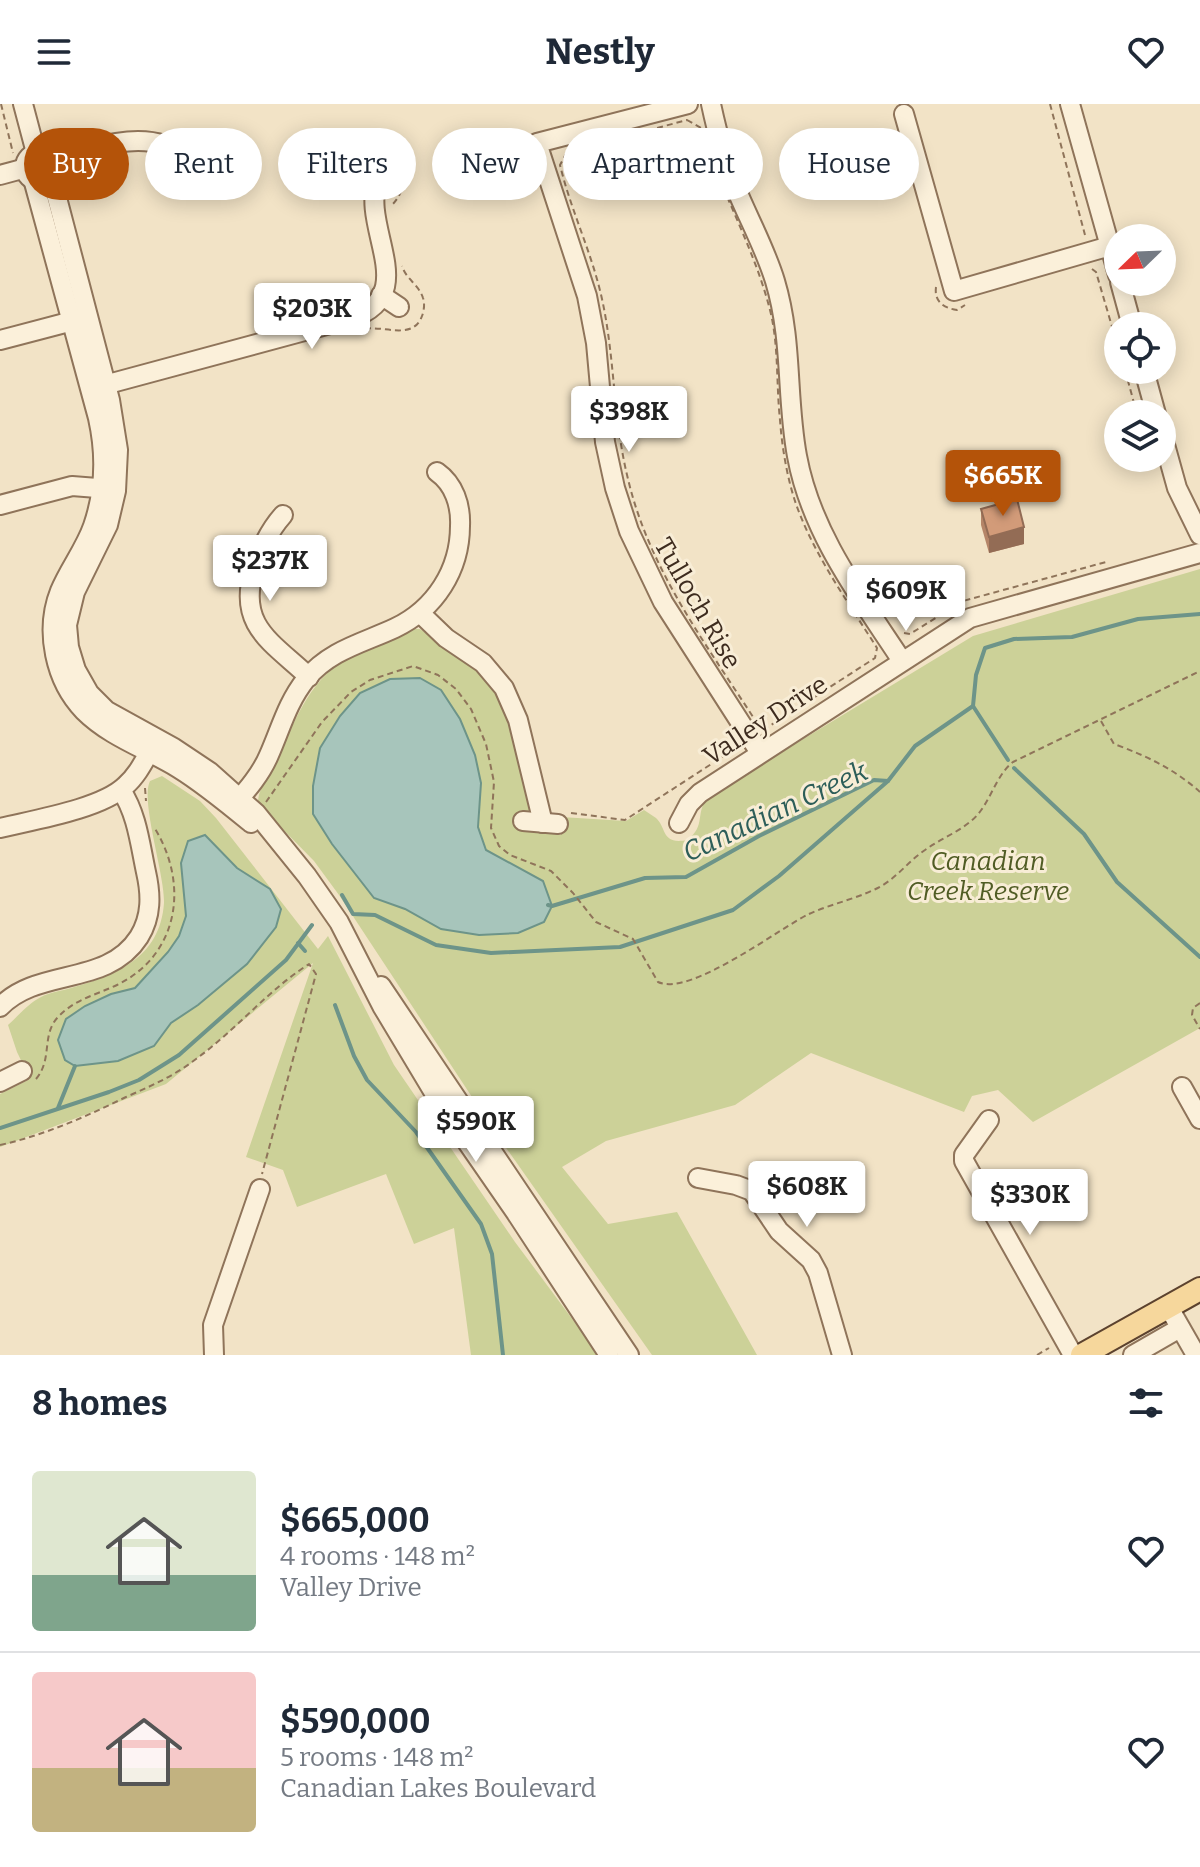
<!DOCTYPE html>
<html lang="en">
<head>
<meta charset="utf-8">
<style>
	:root { --surface:#fff; --page:#f2f2f3; --text:#1f2937; --muted:#747a83; --line:#e0e1e3; --accent:#b45309 }
	body { margin:0; font-family:Bitter,serif; background:var(--page); color:var(--text); height:100vh; display:flex; flex-direction:column; font-size:30px; white-space:nowrap }
	* { box-sizing:border-box; margin:0 }
	p { font-size:26px; color:var(--muted) }
	.icon { flex:none; width:44px; height:44px; fill:none; stroke:currentColor; stroke-width:2; stroke-linecap:round; stroke-linejoin:round }
	.map { position:relative; height:1251px; overflow:hidden }
	.details { display:flex; flex-direction:column; background:var(--surface); flex:1 }
	.details>* { flex:none }
	.guide { position:absolute; left:24px; top:24px; width:1152px; height:72px; display:flex; gap:16px }
	.needle { width:52px; rotate:247deg }
	.fabs { position:absolute; left:1104px; top:120px; display:grid; gap:16px }
	.fabs a { display:grid; place-items:center; width:72px; height:72px; border-radius:50%; background:var(--surface); box-shadow:0 4px 20px #0003; font-size:40px }
	.price { position:absolute; translate:-50% -68px; padding:0 18px; border-radius:8px; background:#fff; color:#222; font-size:26px; line-height:52px; filter:drop-shadow(0 2px 4px #0008) }
	.price::after { content:''; position:absolute; left:50%; top:48px; width:24px; height:18px; margin-left:-12px; background:inherit; clip-path:polygon(0 0,100% 0,50% 100%) }
	.price.active { background:var(--accent); color:#fff }
	ul { padding:0; list-style:none }
	li { display:flex; align-items:center; gap:24px; height:200px; padding:0 32px }
	li+li { border-top:2px solid var(--line) }
	li span { display:grid; place-items:center; flex:none; width:224px; height:160px; border-radius:8px; color:#555 }
	li>.icon { margin-inline-start:auto }
	span .icon { width:96px; height:96px; fill:#fffc; stroke-width:1 }
	li b { font-size:34px }
	h2 { display:flex; justify-content:space-between; align-items:center; height:96px; padding:0 32px; font-size:34px }
	.tag { padding:0 28px; border-radius:36px; background:var(--surface); box-shadow:0 4px 20px #0003; font-size:28px; line-height:72px }
	.tag.active { background:var(--accent); color:#fff }
	header { display:flex; justify-content:space-between; align-items:center; height:104px; padding:0 32px; background:var(--surface); font-size:36px; font-weight:700 }
	.map>svg:first-child { display:block }
	.green { fill:#ccd198 }
	.water { fill:#a7c5bb; stroke:#6d9489; stroke-width:2 }
	.lines { fill:none; stroke-linecap:round; stroke-linejoin:round }
	.stream { stroke:#6d9489; stroke-width:4 }
	.minor-casing { stroke:#8f745a; stroke-width:22 }
	.major-casing { stroke:#5c422e; stroke-width:26 }
	.path { stroke:#8f745a; stroke-width:2; stroke-dasharray:6 4; stroke-linecap:butt }
	.minor { stroke:#fbf0da; stroke-width:18 }
	.major { stroke:#f6d79c; stroke-width:22 }
	.wall { fill:#b58568 }
	.shaded-wall { fill:#936c55 }
	.building { fill:#d29b79; stroke:#936c55; stroke-width:2 }
	.labels { text-anchor:middle; stroke-width:6; stroke-linejoin:round; paint-order:stroke }
	.street-label { font-size:26px; fill:#3e2c1f; stroke:#f8edd6 }
	.park-label { font-size:26px; font-style:italic; fill:#505c24; stroke:#f8edd6 }
	.water-label { font-size:28px; font-style:italic; fill:#2d5e59; stroke:#f8edd6 }
</style>
</head>
<body>
<header><svg class="icon" aria-label="menu" viewBox="0 0 24 24"><path d="M4 6h16M4 12h16M4 18h16"/></svg>Nestly<svg class="icon" aria-label="heart" viewBox="0 0 24 24"><path d="M12 20l-8-8c-3-5 5-10 8-4 3-6 11-1 8 4z"/></svg></header>
<div class="map">
<svg width="1200" height="1251" viewBox="0 0 1200 1251">
	<rect width="100%" height="100%" fill="#f2e3c6"/>
	<!-- green -->
	<g class="green">
		<path d="M1200 465V924L1033 1018 998 986 972 992 964 1008 811 949 735 1001 606 1037 562 1063 608 1120 677 1108 757 1251H652L497 1031 339 791 314 757 258 700C258 682 270 673 277 656 296 614 311 571 356 549 374 540 394 534 413 525H420L477 566 494 584 511 621 531 705 524 710 519 724 561 731V713L626 717 644 706C648 709 652 711 656 714 667 724 661 741 687 736 707 722 694 708 709 692L973 532Z"/>
		<path d="M162 672 200 697 216 714 318 845 328 832 394 961 515 1138 599 1251H471L454 1124 414 1140 386 1070 297 1103 283 1066 246 1053 313 859 166 980 0 1043V990L30 975 17 948 8 921C18 912 29 899 41 893 50 888 62 887 71 884 116 871 160 854 164 799 165 771 140 697 150 677Z"/>
	</g>
	<!-- water -->
	<g class="water">
		<polygon points="420,574 441,586 460,615 475,651 481,679 478,723 486,746 543,777 552,802 544,818 518,829 479,831 441,825 405,805 374,794 332,740 313,710 313,682 320,644 340,612 360,589 390,575"/>
		<polygon points="205,731 237,764 270,785 281,805 276,823 247,860 198,901 171,919 154,942 118,957 75,962 65,956 58,936 66,915 85,902 111,890 135,884 168,848 179,832 186,812 181,759 188,737"/>
	</g>
	<g class="lines">
		<!-- stream -->
		<g class="stream">
			<polyline points="973,602 1008,656"/>
			<polyline points="1014,664 1084,730 1117,778 1200,853"/>
			<polyline points="342,791 353,810 375,811 436,841 491,849 620,843 733,806 779,772 888,677"/>
			<polyline points="548,801 552,802 645,774 686,773 759,732 874,676 888,677 915,642 973,602 976,571 985,544 1014,535 1072,533 1138,515 1200,510"/>
			<polyline points="298,839 305,847"/>
			<polyline points="335,901 354,952 367,976 416,1028 481,1120 492,1150 503,1251"/>
			<polyline points="58,1004 75,962"/>
			<polyline points="0,1024 109,988 139,976 179,951 286,856 312,821"/>
		</g>
		<!-- minor casing -->
		<g class="minor-casing">
			<g id="minor">
				<polyline points="23,0 36,49"/>
				<polyline points="688,0 537,39 587,192 596,239 605,338 615,384 629,427 663,498 760,649"/>
				<path d="M711 0C717 28 724 55 735 82 748 114 765 144 775 177 793 237 786 293 797 352 811 429 860 493 902 557"/>
				<polyline points="1070,0 1118,171"/>
				<polyline points="904,10 954,187 1110,142"/>
				<circle cx="39" cy="63" r="14"/>
				<path d="M52 57C86 47 129 29 164 41 176 45 188 53 199 58"/>
				<polyline points="0,71 26,64"/>
				<polyline points="51,71 110,296 118,346 116,387 108,421 75,488 67,521 69,543 76,566 89,589 107,607 174,644 210,668 256,709 307,772 339,818 382,902 442,1002 516,1109 609,1251"/>
				<path d="M33 75 98 314C106 350 105 387 93 422 85 445 69 465 60 487 44 527 55 577 84 607 110 633 147 645 178 664 204 680 228 700 251 719"/>
				<polyline points="1120,178 1132,222"/>
				<polyline points="381,191 399,203"/>
				<polyline points="0,236 84,214"/>
				<polyline points="1144,266 1156,310"/>
				<path d="M97 283 349 215C424 192 359 123 378 76"/>
				<polyline points="1162,330 1177,384 1200,431"/>
				<polyline points="0,401 72,382 110,385"/>
				<path d="M283 411C268 428 261 445 254 466 237 522 272 538 309 573"/>
				<polyline points="420,509 446,534 483,559 504,584 518,616 543,719"/>
				<path d="M234 701C247 686 261 670 269 651 281 624 287 599 306 575 330 546 363 539 395 524 435 505 460 466 460 422 461 401 454 380 437 368"/>
				<polyline points="523,717 558,720"/>
				<polyline points="679,719 689,700 700,689 970,514 1200,449"/>
				<path d="M0 724C33 716 101 705 125 682 138 671 145 655 154 640"/>
				<polyline points="381,882 629,1251"/>
				<path d="M0 903C38 863 107 883 139 833 152 812 151 790 146 768 140 740 137 710 121 686"/>
				<polyline points="0,978 22,967"/>
				<polyline points="1182,983 1200,1015"/>
				<polyline points="989,1016 964,1051 964,1057 1073,1251"/>
				<polyline points="698,1074 736,1081 752,1087 779,1127 811,1156 818,1169 842,1251"/>
				<polyline points="1168,1202 1196,1251"/>
				<polyline points="214,1251 213,1221 260,1085"/>
				<polyline points="1133,1251 1180,1224"/>
			</g>
		</g>
		<!-- major casing -->
		<g class="major-casing">
			<polyline id="major" points="1082,1251 1200,1185"/>
		</g>
		<!-- path -->
		<g class="path">
			<polyline points="1,0 13,49"/>
			<polyline points="1050,0 1085,131"/>
			<path d="M687 16 701 24C720 86 754 143 770 206 779 242 776 279 780 316 782 343 787 374 796 400 814 451 848 498 877 544L875 554 768 623 759 620 755 616C706 540 649 465 628 375 613 315 615 254 602 195 592 149 571 107 560 61L567 48Z"/>
			<path d="M386 53C407 65 408 85 391 102"/>
			<polyline points="1092,165 1096,168 1118,243"/>
			<path d="M936 183C934 197 943 204 957 206L965 201"/>
			<path d="M365 225C383 221 413 237 422 212 424 207 425 199 423 194 419 181 406 175 402 162"/>
			<polyline points="1125,266 1137,310"/>
			<polyline points="904,529 910,530 963,497 1106,458"/>
			<path d="M1101 617 1114 640C1147 652 1174 665 1200 688"/>
			<polyline points="145,684 146,697"/>
			<path d="M266 698 322 618 351 588 370 576 413 562 438 571 456 585 471 605 486 640 494 678 491 724 499 742 510 751 551 767 573 789 596 818 633 835 658 878C690 893 778 825 809 810 833 799 861 794 883 781 899 771 910 756 925 746 940 735 957 729 971 717 990 702 994 673 1013 658L1200 567"/>
			<polyline points="571,709 625,716 733,646 734,639"/>
			<polyline points="1200,899 1193,904 1192,911 1200,925"/>
			<path d="M36 975C53 955 41 931 58 913 75 895 96 891 117 881 180 850 189 779 154 723"/>
			<path d="M0 1041C45 1031 85 1013 126 993 151 982 174 972 196 955 236 926 267 887 309 860L316 870 262 1070"/>
			<polyline points="1037,1251 1049,1244"/>
		</g>
		<!-- minor -->
		<use href="#minor" class="minor"/>
		<!-- major -->
		<use href="#major" class="major"/>
	</g>
	<!-- wall -->
	<polygon class="wall" points="981,405 1024,440 989,449 981,421"/>
	<!-- shaded-wall -->
	<polygon class="shaded-wall" points="1024,423 1024,440 989,449 989,433"/>
	<!-- building -->
	<polygon class="building" points="1017,395 1024,423 989,433 981,405"/>
	<g class="labels">
		<!-- street labels -->
		<g class="street-label">
			<text transform="translate(698 499) rotate(60)" y="9">Tulloch Rise</text>
			<text transform="translate(765 616) rotate(-33)" y="9">Valley Drive</text>
		</g>
		<!-- park labels -->
		<g class="park-label">
			<text x="988" y="766">Canadian<tspan x="988" dy="30">Creek Reserve</tspan></text>
		</g>
		<!-- water labels -->
		<g class="water-label">
			<text transform="translate(775 707) rotate(-25)" y="10">Canadian Creek</text>
		</g>
	</g>
</svg>
<div class="fabs">
<a><svg class="needle" viewBox="-14 -14 28 28"><path d="M0-13l5 13h-10z" fill="#e53935"/><path d="M0 13l5-13h-10z" fill="#747a83"/></svg></a>
<a><svg class="icon" aria-label="locate" viewBox="0 0 24 24"><circle cx="12" cy="12" r="6"/><path d="M12 2v4M12 18v4M2 12h4M18 12h4"/></svg></a>
<a><svg class="icon" aria-label="layers" viewBox="0 0 24 24"><path d="M12 4l9 5-9 5-9-5zM3 14l9 5 9-5"/></svg></a>
</div>
<b class="price" style="left:312px;top:247px">$203K</b>
<b class="price" style="left:629px;top:350px">$398K</b>
<b class="price active" style="left:1003px;top:414px">$665K</b>
<b class="price" style="left:270px;top:499px">$237K</b>
<b class="price" style="left:906px;top:529px">$609K</b>
<b class="price" style="left:476px;top:1060px">$590K</b>
<b class="price" style="left:807px;top:1125px">$608K</b>
<b class="price" style="left:1030px;top:1133px">$330K</b>
<div class="guide">
<a class="tag active">Buy</a>
<a class="tag">Rent</a>
<a class="tag">Filters</a>
<a class="tag">New</a>
<a class="tag">Apartment</a>
<a class="tag">House</a>
</div>
</div>
<section class="details">
<h2>8 homes<svg class="icon" aria-label="filters" viewBox="0 0 24 24"><path d="M4 7h16M4 17h16"/><circle cx="9" cy="7" r="2"/><circle cx="15" cy="17" r="2"/></svg></h2>
<ul>
<li><span style="background:linear-gradient(#dfe7d0 65%,#7fa58c 0)"><svg class="icon" aria-label="home" viewBox="0 0 24 24"><path d="M3 11l9-7 9 7M6 9v11h12V9"/></svg></span><div><b>$665,000</b><p>4 rooms · 148 m²</p><p>Valley Drive</p></div><svg class="icon" aria-label="heart" viewBox="0 0 24 24"><path d="M12 20l-8-8c-3-5 5-10 8-4 3-6 11-1 8 4z"/></svg></li>
<li><span style="background:linear-gradient(#f6c9c9 60%,#c2b280 0)"><svg class="icon" aria-label="home" viewBox="0 0 24 24"><path d="M3 11l9-7 9 7M6 9v11h12V9"/></svg></span><div><b>$590,000</b><p>5 rooms · 148 m²</p><p>Canadian Lakes Boulevard</p></div><svg class="icon" aria-label="heart" viewBox="0 0 24 24"><path d="M12 20l-8-8c-3-5 5-10 8-4 3-6 11-1 8 4z"/></svg></li>
</ul>
</section>
</body>
</html>
